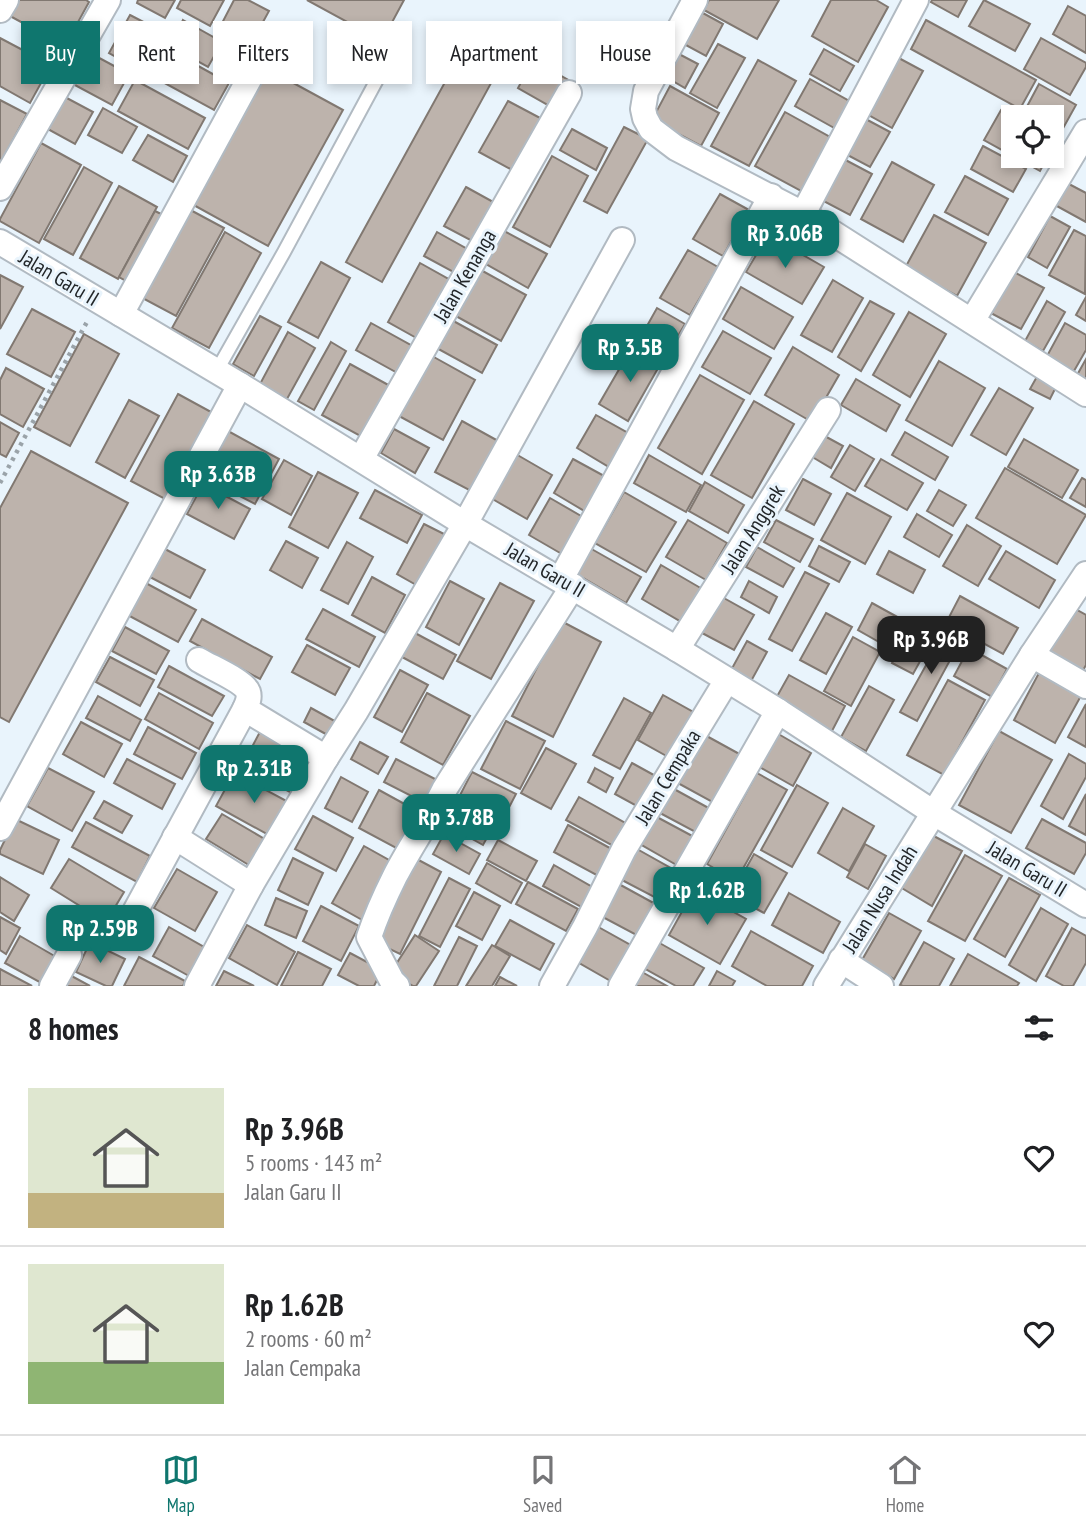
<!DOCTYPE html>
<html lang="en">
<head>
<meta charset="utf-8">
<style>
	:root { --surface:#fff; --page:#f2f2f2; --text:#202124; --muted:#757577; --line:#e0e0e0; --accent:#0f766e }
	body { margin:0; font-family:"PT Sans Narrow",sans-serif; background:var(--page); color:var(--text); height:100vh; display:flex; flex-direction:column; font-size:26px; white-space:nowrap }
	* { box-sizing:border-box; margin:0 }
	p { font-size:23px; color:var(--muted) }
	.icon { flex:none; width:38px; height:38px; fill:none; stroke:currentColor; stroke-width:2; stroke-linecap:round; stroke-linejoin:round }
	.map { position:relative; height:986px; overflow:hidden }
	.details { display:flex; flex-direction:column; background:var(--surface); flex:1 }
	.details>* { flex:none }
	.banner { position:absolute; left:21px; top:21px; width:700px; height:63px; display:flex; gap:14px }
	.controls { position:absolute; left:1001px; top:105px; display:grid; gap:14px }
	.controls a { display:grid; place-items:center; width:63px; height:63px; border-radius:0px; background:var(--surface); box-shadow:0 4px 10px #0003; font-size:35px }
	.price { position:absolute; translate:-50% -60px; padding:0 16px; border-radius:14px; background:var(--accent); color:#fff; font-size:23px; line-height:46px; filter:drop-shadow(0 2px 4px #0008) }
	.price::after { content:''; position:absolute; left:50%; top:42px; width:21px; height:16px; margin-left:-10px; background:inherit; clip-path:polygon(0 0,100% 0,50% 100%) }
	.price.selected { background:#222; color:#fff }
	ul { padding:0; list-style:none }
	li { display:flex; align-items:center; gap:21px; height:175px; padding:0 28px }
	li+li { border-top:2px solid var(--line) }
	li span { display:grid; place-items:center; flex:none; width:196px; height:140px; border-radius:0px; color:#555 }
	li>.icon { margin-inline-start:auto }
	span .icon { width:84px; height:84px; fill:#fffc; stroke-width:1 }
	li b { font-size:30px }
	h2 { display:flex; justify-content:space-between; align-items:center; height:84px; padding:0 28px; font-size:30px }
	.pill { padding:0 24px; border-radius:0px; background:var(--surface); box-shadow:0 4px 10px #0003; font-size:24px; line-height:63px }
	.pill.selected { background:var(--accent); color:#fff }
	.tabs { display:flex; justify-content:space-around; align-items:center; height:98px; border-top:2px solid var(--line); background:var(--surface); font-size:19px; color:var(--muted) }
	.tabs a { display:grid; justify-items:center; gap:4px }
	.tabs .selected { color:var(--accent) }
	.map>svg:first-child { display:block }
	.building { fill:#bdb3ac; stroke:#817871; stroke-width:2 }
	.lines { fill:none; stroke-linecap:round; stroke-linejoin:round }
	.lane-casing { stroke:#b1bac2; stroke-width:16 }
	.street-casing { stroke:#b1bac2; stroke-width:28 }
	.path { stroke:#9aa3a9; stroke-width:4.5; stroke-dasharray:3.5 5; stroke-linecap:butt }
	.lane { stroke:#fff; stroke-width:12 }
	.street { stroke:#fff; stroke-width:24 }
	.labels { text-anchor:middle; stroke-width:6; stroke-linejoin:round; paint-order:stroke }
	.street-label { font-size:21px; fill:#222629; stroke:#e9f4fc }
</style>
</head>
<body>
<div class="map">
<svg width="1086" height="986" viewBox="0 0 1086 986">
	<rect width="100%" height="100%" fill="#e9f4fc"/>
	<!-- building -->
	<g class="building">
		<polygon points="19,0 86,0 89,2 65,46 10,16"/>
		<polygon points="138,0 175,0 165,18 137,3"/>
		<polygon points="181,0 224,0 210,26 177,8"/>
		<polygon points="234,0 248,0 269,11 252,42 221,25"/>
		<polygon points="307,0 404,0 382,41"/>
		<polygon points="709,0 779,0 757,39 704,10"/>
		<polygon points="831,0 876,0 888,7 858,62 812,36"/>
		<polygon points="932,0 967,0 958,17 931,2"/>
		<polygon points="984,0 1030,24 1015,51 969,26"/>
		<polygon points="1068,6 1086,16 1086,53 1053,34"/>
		<polygon points="701,12 723,24 706,56 684,44"/>
		<polygon points="130,15 157,29 136,68 109,53"/>
		<polygon points="183,20 222,42 208,67 170,46"/>
		<polygon points="926,20 1036,80 1020,109 911,49"/>
		<polygon points="477,24 513,43 382,282 346,262"/>
		<polygon points="0,38 51,65 30,103 0,86"/>
		<polygon points="1041,38 1086,63 1086,67 1070,95 1024,69"/>
		<polygon points="718,44 745,58 717,108 690,93"/>
		<polygon points="162,46 229,83 214,110 148,74"/>
		<polygon points="824,49 854,66 840,91 810,74"/>
		<polygon points="90,53 129,74 112,105 73,84"/>
		<polygon points="677,53 698,64 685,88 664,76"/>
		<polygon points="895,56 923,71 892,128 865,113"/>
		<polygon points="533,60 570,81 555,109 518,88"/>
		<polygon points="758,60 796,81 749,166 711,146"/>
		<polygon points="264,67 343,110 268,246 190,203"/>
		<polygon points="810,79 851,102 836,129 795,106"/>
		<polygon points="135,80 205,118 188,149 118,111"/>
		<polygon points="1039,84 1076,105 1061,132 1052,127 1052,117 1034,117 1024,112"/>
		<polygon points="670,86 719,113 701,146 652,120"/>
		<polygon points="63,96 93,112 75,144 46,128"/>
		<polygon points="0,100 27,114 0,164"/>
		<polygon points="508,101 542,119 514,171 479,152"/>
		<polygon points="103,108 137,127 122,153 88,135"/>
		<polygon points="1001,110 1014,117 1013,156 1048,156 1040,171 984,140"/>
		<polygon points="785,112 830,137 801,191 755,166"/>
		<polygon points="860,116 890,132 870,167 840,151"/>
		<polygon points="624,127 648,139 607,213 584,201"/>
		<polygon points="572,129 607,148 596,170 560,150"/>
		<polygon points="148,135 187,156 173,182 133,160"/>
		<polygon points="41,143 81,165 39,243 0,221 0,219"/>
		<polygon points="983,146 1026,169 1013,192 971,169"/>
		<polygon points="552,156 588,176 550,247 513,227"/>
		<polygon points="838,156 872,174 850,215 816,197"/>
		<polygon points="892,162 934,185 903,242 861,219"/>
		<polygon points="84,167 112,183 73,255 44,239"/>
		<polygon points="965,176 1008,199 988,235 945,212"/>
		<polygon points="1067,183 1086,193 1086,222 1055,205"/>
		<polygon points="119,186 157,207 118,279 80,258"/>
		<polygon points="466,187 495,203 474,242 444,226"/>
		<polygon points="720,194 749,210 723,256 693,239"/>
		<polygon points="183,206 224,228 176,316 135,294"/>
		<polygon points="155,211 171,219 135,286 119,277"/>
		<polygon points="934,215 986,243 957,296 905,268"/>
		<polygon points="1050,216 1070,227 1047,268 1028,257"/>
		<polygon points="1074,230 1086,236 1085,294 1049,275"/>
		<polygon points="504,231 547,254 528,288 486,264"/>
		<polygon points="225,232 261,253 209,348 172,328"/>
		<polygon points="437,232 469,250 457,274 424,256"/>
		<polygon points="768,235 824,267 802,304 746,272"/>
		<polygon points="688,250 718,267 690,315 660,298"/>
		<polygon points="321,262 350,278 318,338 288,322"/>
		<polygon points="420,263 452,281 420,340 388,322"/>
		<polygon points="479,269 526,295 501,341 454,315"/>
		<polygon points="1010,270 1044,288 1021,329 987,311"/>
		<polygon points="0,275 23,287 0,329"/>
		<polygon points="833,280 863,298 832,352 801,335"/>
		<polygon points="741,287 793,317 774,349 723,319"/>
		<polygon points="1086,297 1086,321 1076,315"/>
		<polygon points="870,301 894,314 861,371 838,357"/>
		<polygon points="1047,301 1065,312 1043,351 1025,341"/>
		<polygon points="657,308 685,324 665,358 638,342"/>
		<polygon points="32,309 75,332 51,377 7,354"/>
		<polygon points="909,312 946,334 910,397 873,375"/>
		<polygon points="260,316 281,327 254,376 233,364"/>
		<polygon points="448,318 497,345 482,373 433,346"/>
		<polygon points="371,323 416,348 401,375 356,350"/>
		<polygon points="1065,323 1086,335 1086,350 1074,371 1047,356"/>
		<polygon points="723,331 771,358 750,394 702,367"/>
		<polygon points="288,332 315,348 287,399 260,384"/>
		<polygon points="84,334 119,354 70,446 34,427"/>
		<polygon points="331,342 346,351 314,410 298,401"/>
		<polygon points="632,347 661,363 628,421 599,404"/>
		<polygon points="793,347 839,375 812,422 765,395"/>
		<polygon points="432,356 475,380 443,440 399,416"/>
		<polygon points="1086,359 1086,383 1076,377"/>
		<polygon points="939,361 985,388 952,446 906,420"/>
		<polygon points="350,364 392,387 364,438 322,415"/>
		<polygon points="6,368 44,389 23,427 0,414 0,380"/>
		<polygon points="1039,373 1058,383 1050,399 1030,389"/>
		<polygon points="700,375 744,400 702,474 658,448"/>
		<polygon points="856,379 900,405 886,431 841,405"/>
		<polygon points="999,388 1033,408 1006,455 971,435"/>
		<polygon points="178,394 211,412 165,499 131,481"/>
		<polygon points="129,400 159,416 125,478 96,462"/>
		<polygon points="754,401 794,424 752,498 711,475"/>
		<polygon points="596,415 628,433 609,467 577,448"/>
		<polygon points="462,421 500,442 473,492 435,472"/>
		<polygon points="0,422 19,433 6,457 0,454"/>
		<polygon points="394,429 429,448 415,473 381,453"/>
		<polygon points="228,431 279,459 255,504 203,477"/>
		<polygon points="905,432 948,457 935,480 892,455"/>
		<polygon points="821,434 843,446 831,468 809,455"/>
		<polygon points="1024,439 1078,470 1062,498 1008,467"/>
		<polygon points="850,445 874,459 855,491 831,477"/>
		<polygon points="31,451 128,503 9,722 0,717 0,508"/>
		<polygon points="514,453 552,475 527,519 489,497"/>
		<polygon points="649,455 701,485 686,512 634,483"/>
		<polygon points="573,459 606,477 586,512 554,493"/>
		<polygon points="881,459 923,483 907,510 865,486"/>
		<polygon points="284,460 312,476 291,515 262,499"/>
		<polygon points="1005,468 1086,515 1057,564 976,518"/>
		<polygon points="318,472 358,493 328,548 289,527"/>
		<polygon points="1082,478 1086,480 1086,507 1070,498"/>
		<polygon points="803,479 831,494 814,525 786,510"/>
		<polygon points="705,482 744,505 728,533 689,511"/>
		<polygon points="203,484 250,509 234,539 187,514"/>
		<polygon points="375,490 422,515 407,543 360,518"/>
		<polygon points="939,490 966,505 953,526 927,511"/>
		<polygon points="624,492 676,522 646,572 595,543"/>
		<polygon points="847,493 891,517 865,564 821,540"/>
		<polygon points="550,498 588,520 567,557 529,535"/>
		<polygon points="917,514 952,535 939,557 904,537"/>
		<polygon points="688,520 727,543 706,580 666,557"/>
		<polygon points="776,520 813,539 800,562 764,542"/>
		<polygon points="424,524 446,535 418,586 397,574"/>
		<polygon points="967,525 1001,546 978,586 943,566"/>
		<polygon points="286,541 318,558 302,588 270,570"/>
		<polygon points="347,542 373,557 348,604 321,590"/>
		<polygon points="819,546 850,562 839,582 809,566"/>
		<polygon points="588,547 641,577 626,603 573,572"/>
		<polygon points="757,547 794,568 783,587 746,567"/>
		<polygon points="163,548 205,570 190,598 148,576"/>
		<polygon points="889,551 925,570 913,593 877,574"/>
		<polygon points="1006,551 1055,580 1039,608 989,579"/>
		<polygon points="661,565 704,590 685,624 642,599"/>
		<polygon points="805,572 829,584 792,651 769,639"/>
		<polygon points="372,577 405,595 385,633 352,615"/>
		<polygon points="142,581 196,610 178,642 124,613"/>
		<polygon points="450,581 484,599 459,645 426,627"/>
		<polygon points="749,581 777,597 769,613 741,597"/>
		<polygon points="500,583 534,601 491,679 457,661"/>
		<polygon points="960,596 1018,628 1003,654 946,623"/>
		<polygon points="722,597 754,615 734,650 702,633"/>
		<polygon points="872,603 901,619 886,646 858,630"/>
		<polygon points="1070,606 1086,615 1086,665 1081,674 1043,654"/>
		<polygon points="323,609 375,637 359,667 306,639"/>
		<polygon points="826,613 852,627 826,674 800,660"/>
		<polygon points="202,619 272,657 260,679 190,641"/>
		<polygon points="561,621 601,642 553,737 512,716"/>
		<polygon points="912,626 933,638 913,674 892,663"/>
		<polygon points="125,627 169,651 156,674 112,651"/>
		<polygon points="945,631 961,640 917,721 900,712"/>
		<polygon points="415,633 456,655 443,679 402,657"/>
		<polygon points="853,637 880,652 851,706 824,691"/>
		<polygon points="747,641 767,652 750,683 730,672"/>
		<polygon points="307,645 350,668 335,695 292,672"/>
		<polygon points="969,648 1007,669 992,697 954,676"/>
		<polygon points="110,657 154,680 140,706 96,682"/>
		<polygon points="169,666 224,696 212,716 158,687"/>
		<polygon points="400,670 428,685 402,732 374,717"/>
		<polygon points="1040,671 1082,694 1055,743 1014,720"/>
		<polygon points="789,675 845,706 832,731 775,700"/>
		<polygon points="948,680 985,700 944,775 907,755"/>
		<polygon points="869,686 894,700 866,751 841,737"/>
		<polygon points="159,693 213,723 199,749 145,719"/>
		<polygon points="427,693 470,716 443,765 401,742"/>
		<polygon points="663,695 695,713 670,758 638,740"/>
		<polygon points="98,696 141,720 130,741 86,718"/>
		<polygon points="624,698 651,713 620,769 593,755"/>
		<polygon points="1086,704 1086,747 1068,737"/>
		<polygon points="311,708 340,724 333,738 304,722"/>
		<polygon points="506,721 545,741 520,789 481,769"/>
		<polygon points="81,722 122,744 104,777 63,754"/>
		<polygon points="148,727 196,753 182,779 134,754"/>
		<polygon points="262,728 320,759 299,797 242,766"/>
		<polygon points="999,731 1052,760 1011,833 959,805"/>
		<polygon points="775,732 811,753 793,786 756,765"/>
		<polygon points="703,734 743,756 716,804 676,782"/>
		<polygon points="360,742 388,757 378,774 351,759"/>
		<polygon points="546,748 576,764 551,809 521,793"/>
		<polygon points="1069,754 1086,764 1086,777 1063,819 1041,806"/>
		<polygon points="127,759 175,784 162,809 114,783"/>
		<polygon points="396,759 437,780 425,803 384,782"/>
		<polygon points="632,763 661,779 644,810 615,794"/>
		<polygon points="48,768 94,792 72,831 27,806"/>
		<polygon points="595,768 613,778 606,792 588,782"/>
		<polygon points="472,772 516,794 502,821 458,799"/>
		<polygon points="234,773 292,804 274,838 216,806"/>
		<polygon points="757,773 787,790 736,881 707,864"/>
		<polygon points="341,777 368,792 352,822 325,808"/>
		<polygon points="797,785 828,803 792,867 761,850"/>
		<polygon points="674,789 714,811 701,835 660,813"/>
		<polygon points="379,790 419,812 398,849 359,828"/>
		<polygon points="1086,794 1086,835 1069,826"/>
		<polygon points="579,797 627,824 615,847 566,820"/>
		<polygon points="104,801 132,816 122,833 94,818"/>
		<polygon points="462,808 494,825 483,845 451,827"/>
		<polygon points="843,808 874,826 849,871 818,853"/>
		<polygon points="222,814 268,841 252,867 206,839"/>
		<polygon points="313,816 353,838 336,871 295,849"/>
		<polygon points="655,816 696,838 680,867 640,844"/>
		<polygon points="15,819 59,840 43,874 0,854 0,850"/>
		<polygon points="1042,819 1086,843 1086,853 1074,874 1026,848"/>
		<polygon points="86,822 150,856 137,882 72,847"/>
		<polygon points="568,825 617,852 602,878 554,852"/>
		<polygon points="444,834 480,854 469,874 433,854"/>
		<polygon points="930,834 962,851 932,906 900,887"/>
		<polygon points="498,840 537,861 526,881 487,860"/>
		<polygon points="865,844 886,856 868,889 847,877"/>
		<polygon points="364,846 396,864 364,921 332,903"/>
		<polygon points="637,849 676,871 660,900 620,879"/>
		<polygon points="754,854 787,873 764,913 731,895"/>
		<polygon points="965,855 1002,876 965,941 928,921"/>
		<polygon points="413,857 441,872 400,954 371,940"/>
		<polygon points="293,858 323,873 308,905 278,890"/>
		<polygon points="69,859 124,892 106,922 51,888"/>
		<polygon points="487,863 522,883 511,903 476,883"/>
		<polygon points="554,865 594,888 583,908 543,886"/>
		<polygon points="177,869 217,892 195,931 154,908"/>
		<polygon points="0,877 29,895 14,921 0,912"/>
		<polygon points="449,878 470,889 440,947 419,936"/>
		<polygon points="1009,878 1040,895 1005,957 974,939"/>
		<polygon points="528,882 578,909 566,931 516,904"/>
		<polygon points="617,883 659,906 642,938 599,915"/>
		<polygon points="694,890 746,919 720,964 669,935"/>
		<polygon points="474,892 500,906 482,940 456,926"/>
		<polygon points="789,893 840,922 823,953 772,925"/>
		<polygon points="276,898 307,911 296,938 265,925"/>
		<polygon points="321,906 359,926 341,961 303,941"/>
		<polygon points="1041,908 1068,924 1036,981 1009,965"/>
		<polygon points="889,913 921,931 894,979 862,960"/>
		<polygon points="0,917 20,928 6,954 0,950"/>
		<polygon points="510,920 554,944 540,970 495,946"/>
		<polygon points="593,924 634,947 614,983 574,960"/>
		<polygon points="247,925 295,952 277,985 229,958"/>
		<polygon points="169,927 204,947 189,976 153,956"/>
		<polygon points="1072,928 1086,936 1086,963 1073,986 1064,986 1046,976"/>
		<polygon points="751,931 813,966 802,986 767,986 732,966"/>
		<polygon points="415,935 439,951 416,986 413,986 391,972"/>
		<polygon points="20,936 58,958 43,984 5,963"/>
		<polygon points="459,937 477,946 457,986 434,986"/>
		<polygon points="656,941 704,968 693,986 676,986 642,967"/>
		<polygon points="90,942 125,959 112,986 106,986 76,972"/>
		<polygon points="924,942 954,959 939,986 903,986 900,985"/>
		<polygon points="492,945 510,956 492,986 466,986"/>
		<polygon points="298,952 331,969 322,986 281,986"/>
		<polygon points="350,953 382,970 374,986 359,986 338,975"/>
		<polygon points="968,954 1019,983 1017,986 950,986"/>
		<polygon points="139,957 185,981 183,986 124,986"/>
		<polygon points="0,969 32,986 0,986"/>
		<polygon points="224,971 254,986 216,986"/>
		<polygon points="717,971 735,981 732,986 709,986"/>
		<polygon points="642,972 667,986 634,986"/>
		<polygon points="66,973 90,986 59,986"/>
		<polygon points="500,977 517,986 495,986"/>
	</g>
	<g class="lines">
		<!-- lane casing -->
		<g class="lane-casing">
			<polyline id="lane" points="216,372 284,252 400,37"/>
		</g>
		<!-- street casing -->
		<g class="street-casing">
			<g id="street">
				<polyline points="695,0 646,91 643,109 645,118 651,129 676,148 803,214 1086,394"/>
				<polyline points="0,10 6,0"/>
				<polyline points="0,188 108,0"/>
				<polyline points="803,214 916,0"/>
				<polyline points="0,242 240,385 465,524 677,649 778,711 934,813 1086,905"/>
				<polyline points="121,314 259,61"/>
				<polyline points="972,321 1086,132"/>
				<polyline points="361,459 569,93"/>
				<polyline points="561,579 771,196"/>
				<polyline points="677,649 828,410"/>
				<polyline points="1032,655 1086,686"/>
				<path d="M199 660C210 667 244 681 248 692 250 698 247 704 245 709L326 758"/>
				<polyline points="0,828 240,385"/>
				<polyline points="175,837 251,885"/>
				<polyline points="131,919 245,709"/>
				<polyline points="841,960 881,986"/>
				<polyline points="52,986 69,955"/>
				<polyline points="197,986 251,885 326,758 356,711 465,524 622,240"/>
				<path d="M397 986 392 981 369 937C376 916 385 896 395 876 410 847 429 820 444 790L573 586"/>
				<polyline points="552,986 585,927 624,849 727,680"/>
				<polyline points="621,986 778,711"/>
				<polyline points="826,986 1032,655 1086,574"/>
			</g>
		</g>
		<!-- path -->
		<polyline class="path" points="0,483 88,320"/>
		<!-- lane -->
		<use href="#lane" class="lane"/>
		<!-- street -->
		<use href="#street" class="street"/>
	</g>
	<g class="labels">
		<!-- street labels -->
		<g class="street-label">
			<text transform="translate(465 276) rotate(-60)" y="7">Jalan Kenanga</text>
			<text transform="translate(59 278) rotate(31)" y="7">Jalan Garu II</text>
			<text transform="translate(753 529) rotate(-58)" y="7">Jalan Anggrek</text>
			<text transform="translate(545 570) rotate(30)" y="7">Jalan Garu II</text>
			<text transform="translate(668 777) rotate(-59)" y="7">Jalan Cempaka</text>
			<text transform="translate(1027 869) rotate(31)" y="7">Jalan Garu II</text>
			<text transform="translate(880 899) rotate(-58)" y="7">Jalan Nusa Indah</text>
		</g>
	</g>
</svg>
<div class="controls">
<a><svg class="icon" aria-label="locate" viewBox="0 0 24 24"><circle cx="12" cy="12" r="6"/><path d="M12 2v4M12 18v4M2 12h4M18 12h4"/></svg></a>
</div>
<b class="price" style="left:785px;top:270px">Rp 3.06B</b>
<b class="price" style="left:630px;top:384px">Rp 3.5B</b>
<b class="price" style="left:218px;top:511px">Rp 3.63B</b>
<b class="price selected" style="left:931px;top:676px">Rp 3.96B</b>
<b class="price" style="left:254px;top:805px">Rp 2.31B</b>
<b class="price" style="left:456px;top:854px">Rp 3.78B</b>
<b class="price" style="left:707px;top:927px">Rp 1.62B</b>
<b class="price" style="left:100px;top:965px">Rp 2.59B</b>
<div class="banner">
<a class="pill selected">Buy</a>
<a class="pill">Rent</a>
<a class="pill">Filters</a>
<a class="pill">New</a>
<a class="pill">Apartment</a>
<a class="pill">House</a>
</div>
</div>
<section class="details">
<h2>8 homes<svg class="icon" aria-label="filters" viewBox="0 0 24 24"><path d="M4 7h16M4 17h16"/><circle cx="9" cy="7" r="2"/><circle cx="15" cy="17" r="2"/></svg></h2>
<ul>
<li><span style="background:linear-gradient(#dfe7d0 75%,#c2b280 0)"><svg class="icon" aria-label="home" viewBox="0 0 24 24"><path d="M3 11l9-7 9 7M6 9v11h12V9"/></svg></span><div><b>Rp 3.96B</b><p>5 rooms · 143 m²</p><p>Jalan Garu II</p></div><svg class="icon" aria-label="heart" viewBox="0 0 24 24"><path d="M12 20l-8-8c-3-5 5-10 8-4 3-6 11-1 8 4z"/></svg></li>
<li><span style="background:linear-gradient(#dfe7d0 70%,#8fb573 0)"><svg class="icon" aria-label="home" viewBox="0 0 24 24"><path d="M3 11l9-7 9 7M6 9v11h12V9"/></svg></span><div><b>Rp 1.62B</b><p>2 rooms · 60 m²</p><p>Jalan Cempaka</p></div><svg class="icon" aria-label="heart" viewBox="0 0 24 24"><path d="M12 20l-8-8c-3-5 5-10 8-4 3-6 11-1 8 4z"/></svg></li>
</ul>
</section>
<nav class="tabs">
<a class="selected"><svg class="icon" aria-label="map" viewBox="0 0 24 24"><path d="M3 6l6-2 6 2 6-2v14l-6 2-6-2-6 2zM9 4v14M15 6v14"/></svg>Map</a>
<a><svg class="icon" aria-label="saved" viewBox="0 0 24 24"><path d="M7 4h10v16l-5-4-5 4z"/></svg>Saved</a>
<a><svg class="icon" aria-label="home" viewBox="0 0 24 24"><path d="M3 11l9-7 9 7M6 9v11h12V9"/></svg>Home</a>
</nav>
</body>
</html>
